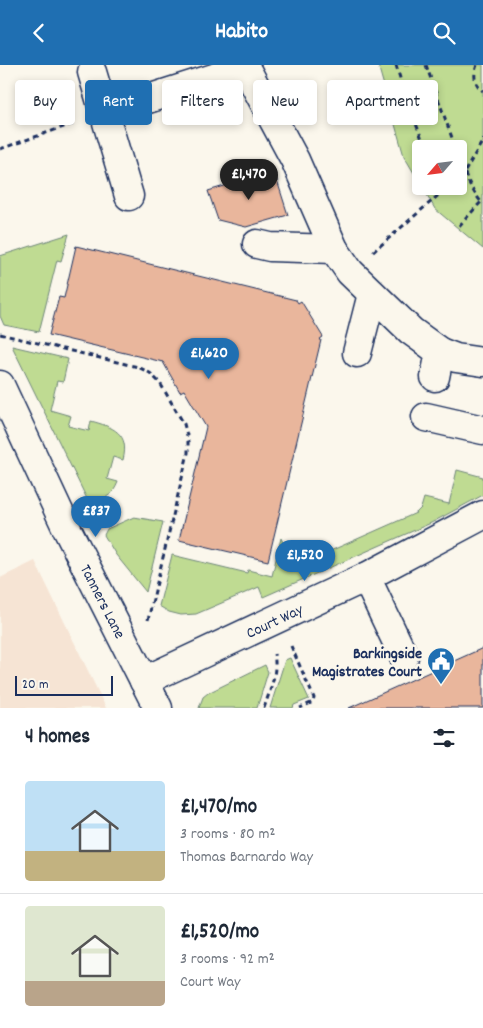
<!DOCTYPE html>
<html lang="en">
<head>
<meta charset="utf-8">
<style>
	:root { --surface:#fff; --page:#f2f2f3; --text:#1f2937; --muted:#747a83; --line:#e0e1e3; --accent:#1f6fb2 }
	body { margin:0; font-family:Dekko,sans-serif; background:var(--page); color:var(--text); height:100vh; display:flex; flex-direction:column; font-size:19px; white-space:nowrap }
	* { box-sizing:border-box; margin:0 }
	p { font-size:16px; color:var(--muted) }
	.icon { flex:none; width:28px; height:28px; fill:none; stroke:currentColor; stroke-width:2; stroke-linecap:round; stroke-linejoin:round }
	.map { position:relative; height:643px; overflow:hidden }
	.panel { display:flex; flex-direction:column; background:var(--surface); flex:1 }
	.panel>* { flex:none }
	.guide { position:absolute; left:15px; top:15px; width:454px; height:45px; display:flex; gap:10px }
	.needle { width:32px; rotate:242deg }
	.buttons { position:absolute; left:412px; top:75px; display:grid; gap:10px }
	.buttons a { display:grid; place-items:center; width:55px; height:55px; border-radius:5px; background:var(--surface); box-shadow:0 2px 8px #0003; font-size:25px }
	.scale { position:absolute; left:15px; bottom:12px; width:98px; box-sizing:border-box; padding-left:5px; border:2px solid #1b2f5e; border-top:0; font-size:14px; line-height:18px; white-space:nowrap; color:#1b2f5e; -webkit-text-stroke:4px #fbf7ec; paint-order:stroke }
	.price { position:absolute; translate:-50% -42px; padding:0 11px; border-radius:18px; background:var(--accent); color:#fff; font-size:16px; line-height:32px; filter:drop-shadow(0 1px 2px #0008) }
	.price::after { content:''; position:absolute; left:50%; top:30px; width:15px; height:11px; margin-left:-8px; background:inherit; clip-path:polygon(0 0,100% 0,50% 100%) }
	.price.selected { background:#222; color:#fff }
	ul { padding:0; list-style:none }
	li { display:flex; align-items:center; gap:15px; height:125px; padding:0 25px }
	li+li { border-top:1px solid var(--line) }
	li span { display:grid; place-items:center; flex:none; width:140px; height:100px; border-radius:5px; color:#555 }
	li>.icon { margin-inline-start:auto }
	span .icon { width:60px; height:60px; fill:#fffc; stroke-width:1 }
	li b { font-size:21px }
	h2 { display:flex; justify-content:space-between; align-items:center; height:60px; padding:0 25px; font-size:21px }
	.tag { padding:0 18px; border-radius:5px; background:var(--surface); box-shadow:0 2px 8px #0003; font-size:18px; line-height:45px }
	.tag.selected { background:var(--accent); color:#fff }
	header { display:flex; justify-content:space-between; align-items:center; height:65px; padding:0 25px; background:var(--accent); color:#fff; font-size:22px; font-weight:800 }
	.map>svg:first-child { display:block }
	.built { fill:#f6e4d4 }
	.green { fill:#bfdb92; stroke:#6d8578 }
	.building { fill:#e9b69c; stroke:#1b2f5e }
	.lines { fill:none; stroke-linecap:round; stroke-linejoin:round }
	.minor-casing { stroke:#1b2f5e; stroke-width:31 }
	.path { stroke:#1b2f5e; stroke-width:3; stroke-dasharray:5 4; stroke-linecap:butt }
	.minor { stroke:#fbf7ec; stroke-width:28 }
	.labels { text-anchor:middle; stroke-width:5; stroke-linejoin:round; paint-order:stroke }
	.street-label { font-size:16px; fill:#1b2f5e; stroke:#fbf7ec }
	.poi-label { font-size:16px; font-weight:bold; fill:#1b2f5e; stroke:#fbf7ec; text-anchor:end }
</style>
</head>
<body>
<header><svg class="icon" aria-label="back" viewBox="0 0 24 24"><path d="M15 5l-7 7 7 7"/></svg>Habito<svg class="icon" aria-label="search" viewBox="0 0 24 24"><circle cx="10" cy="10" r="6"/><path d="M15 15l6 6"/></svg></header>
<div class="map">
<svg width="483" height="643" viewBox="0 0 483 643">
	<rect width="100%" height="100%" fill="#fbf7ec"/>
	<filter id="ink" filterUnits="userSpaceOnUse"><feTurbulence type="fractalNoise" baseFrequency=".02" numOctaves="2"/><feDisplacementMap in="SourceGraphic" scale="10" xChannelSelector="R" yChannelSelector="G"/><feConvolveMatrix kernelMatrix="1 2 1 2 8 2 1 2 1" color-interpolation-filters="sRGB"/></filter>
	<g filter="url(#ink)">
		<!-- built -->
		<polygon class="built" points="35,496 106,643 0,643 0,513"/>
		<!-- green -->
		<g class="green">
			<polygon points="378,0 483,0 483,184 435,144 422,121 459,121 459,84 421,84 421,120 404,91"/>
			<polygon points="69,169 61,196 57,195 39,267 4,260 0,251 0,191"/>
			<path d="M12 281 68 294 63 317 57 316 50 345 71 351 68 361 89 366 91 356C113 362 130 368 123 395L113 392 107 414 118 417C113 430 107 432 95 438L88 436Z"/>
			<polygon points="457,405 483,412 483,430 431,458 263,532 259,522 196,549 181,550 169,547 159,541 172,490 247,508 248,505 272,511 281,473 294,502 416,448 421,443 424,433 449,439"/>
			<polygon points="134,452 163,457 146,527 116,490 104,470 107,464"/>
			<polygon points="290,593 309,634 294,640 293,643 270,643 285,595"/>
			<polygon points="265,600 268,607 257,643 199,643 203,632 208,628"/>
		</g>
		<!-- building -->
		<g class="building">
			<polygon points="274,106 288,150 246,162 218,155 208,126"/>
			<polygon points="76,181 296,235 298,238 301,236 323,272 320,274 321,275 268,496 179,475 206,362 184,325 180,327 163,297 49,270 59,232 64,233"/>
			<polygon points="483,583 483,643 349,643"/>
		</g>
		<g class="lines">
			<!-- minor casing -->
			<g class="minor-casing">
				<g id="minor">
					<polyline points="244,0 295,95 334,184 350,207 411,266 440,287 456,293 483,297"/>
					<polyline points="92,7 129,131"/>
					<polyline points="104,48 245,3"/>
					<polyline points="257,179 270,182 334,184"/>
					<polyline points="357,288 372,229"/>
					<polyline points="435,312 440,287"/>
					<polyline points="0,320 68,466 158,643"/>
					<polyline points="426,352 483,365"/>
					<polyline points="366,512 404,592"/>
					<polyline points="144,616 366,512 483,450"/>
				</g>
			</g>
			<!-- path -->
			<g class="path">
				<polyline points="396,0 407,36 426,84"/>
				<polyline points="426,0 456,84"/>
				<path d="M477 0C473 10 474 19 483 26"/>
				<polyline points="0,84 75,58"/>
				<path d="M459 91C464 108 471 126 483 139"/>
				<polyline points="418,108 421,107"/>
				<polyline points="459,113 464,108 482,77 483,74"/>
				<polyline points="459,161 481,137"/>
				<polyline points="373,187 449,121"/>
				<polyline points="0,269 138,302 150,308 160,318 184,359 188,374 188,388 148,555"/>
				<polyline points="291,581 314,633 313,637 300,643"/>
				<path d="M264 643C270 625 278 608 274 589"/>
			</g>
			<!-- minor -->
			<use href="#minor" class="minor"/>
		</g>
	</g>
	<!-- icons -->
	<defs>
		<g id="civic-pin" transform="scale(1.4375)"><path d="M0 17L-7.5 6A9.5 9.5 0 1 1 7.5 6Z" fill="#1f6fb2" stroke="#fbf7ec"/><path d="M-.6-6.5H3V-4.5H.6V-3L4-1V1h2V6H-6V1h2V-1L-.6-3ZM-1.2 2.5V6h2.4V2.5Z" fill="#fff"/></g>
	</defs>
	<g fill-rule="evenodd">
		<use href="#civic-pin" x="441" y="596"/>
	</g>
	<g class="labels">
		<!-- street labels -->
		<g class="street-label">
			<text transform="translate(104 536) rotate(63)" y="6">Tanners Lane</text>
			<text transform="translate(274 555) rotate(-25)" y="6">Court Way</text>
		</g>
		<!-- poi labels -->
		<g class="poi-label">
			<text x="422" y="593">Barkingside<tspan x="422" dy="18">Magistrates Court</tspan></text>
		</g>
	</g>
</svg>
<div class="buttons">
<a><svg class="needle" viewBox="-14 -14 28 28"><path d="M0-13l5 13h-10z" fill="#e53935"/><path d="M0 13l5-13h-10z" fill="#747a83"/></svg></a>
</div>
<div class="scale">20 m</div>
<b class="price selected" style="left:249px;top:136px">£1,470</b>
<b class="price" style="left:209px;top:315px">£1,620</b>
<b class="price" style="left:96px;top:473px">£837</b>
<b class="price" style="left:305px;top:517px">£1,520</b>
<div class="guide">
<a class="tag">Buy</a>
<a class="tag selected">Rent</a>
<a class="tag">Filters</a>
<a class="tag">New</a>
<a class="tag">Apartment</a>
</div>
</div>
<section class="panel">
<h2>4 homes<svg class="icon" aria-label="filters" viewBox="0 0 24 24"><path d="M4 7h16M4 17h16"/><circle cx="9" cy="7" r="2"/><circle cx="15" cy="17" r="2"/></svg></h2>
<ul>
<li><span style="background:linear-gradient(#bfe0f5 70%,#c2b280 0)"><svg class="icon" aria-label="home" viewBox="0 0 24 24"><path d="M3 11l9-7 9 7M6 9v11h12V9"/></svg></span><div><b>£1,470/mo</b><p>3 rooms · 80 m²</p><p>Thomas Barnardo Way</p></div></li>
<li><span style="background:linear-gradient(#dfe7d0 75%,#b9a48a 0)"><svg class="icon" aria-label="home" viewBox="0 0 24 24"><path d="M3 11l9-7 9 7M6 9v11h12V9"/></svg></span><div><b>£1,520/mo</b><p>3 rooms · 92 m²</p><p>Court Way</p></div></li>
</ul>
</section>
</body>
</html>
